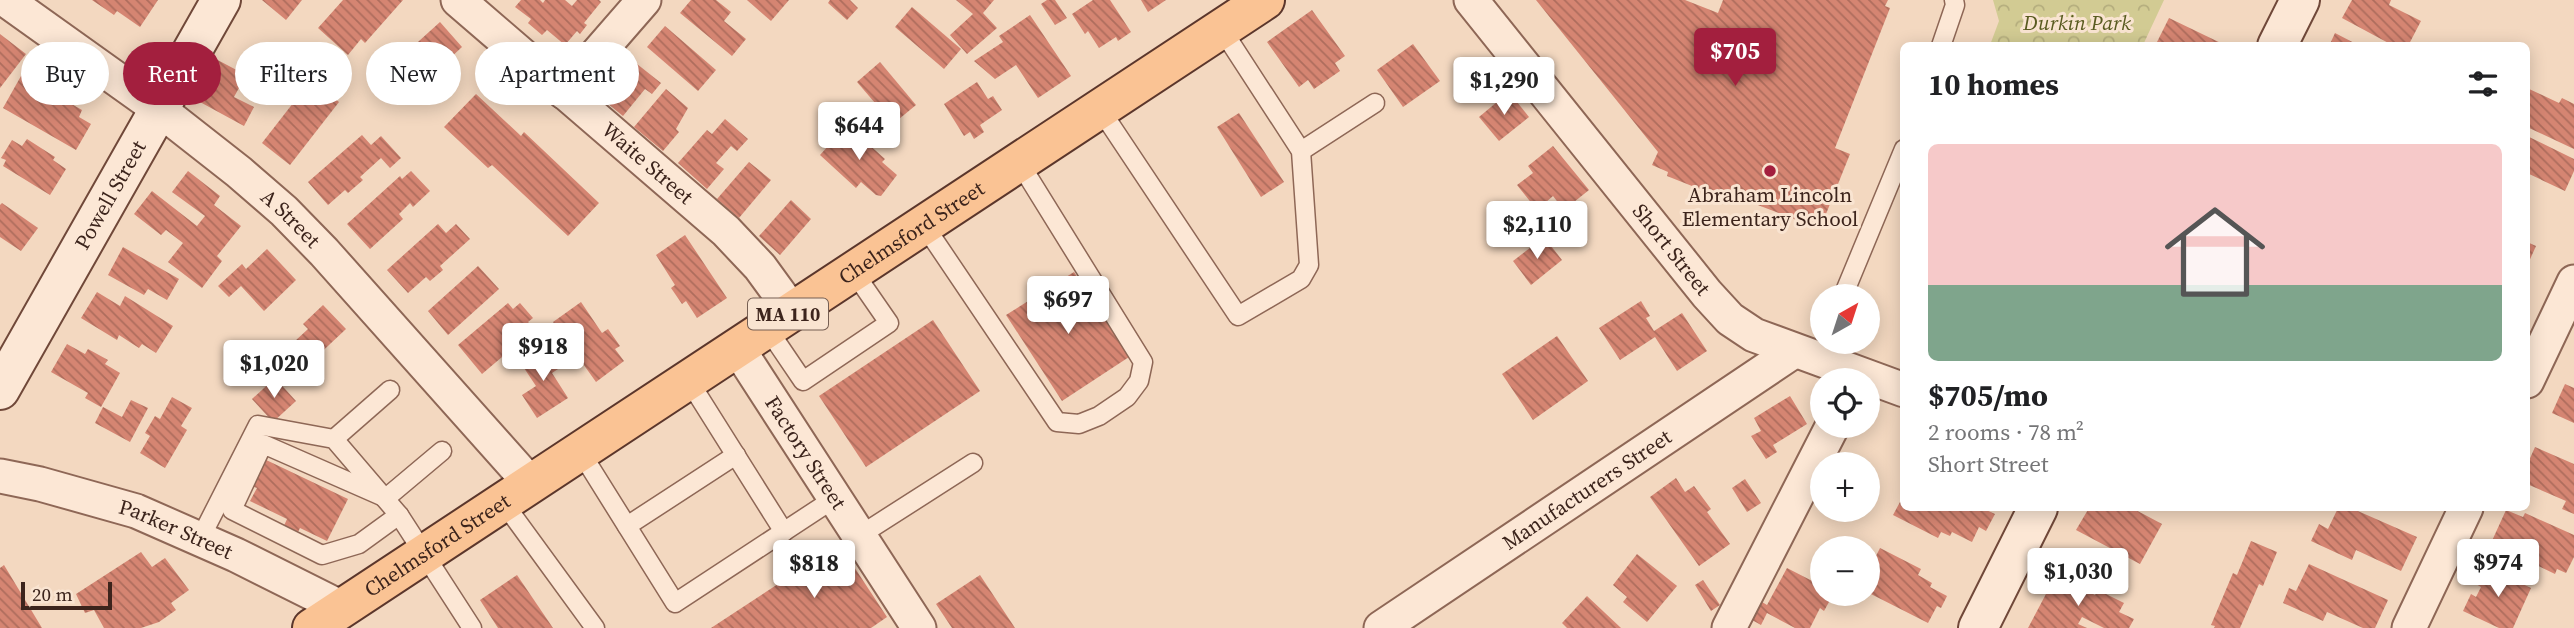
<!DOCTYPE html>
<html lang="en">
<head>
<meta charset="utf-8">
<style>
	:root { --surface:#fff; --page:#f6f6f6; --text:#202124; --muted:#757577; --line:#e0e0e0; --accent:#a31f3e }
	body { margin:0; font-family:"Source Serif 4",serif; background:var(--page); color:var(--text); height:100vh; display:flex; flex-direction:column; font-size:26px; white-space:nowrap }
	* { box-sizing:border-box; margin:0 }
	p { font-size:23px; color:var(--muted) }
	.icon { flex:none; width:38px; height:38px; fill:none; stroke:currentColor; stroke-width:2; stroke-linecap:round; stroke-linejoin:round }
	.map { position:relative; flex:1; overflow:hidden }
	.drawer { position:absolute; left:1900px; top:42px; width:630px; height:469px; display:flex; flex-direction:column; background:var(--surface); border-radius:10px; box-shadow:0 4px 18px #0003 }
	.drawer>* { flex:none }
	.banner { position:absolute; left:21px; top:42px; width:665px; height:63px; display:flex; gap:14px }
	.needle { width:46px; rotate:39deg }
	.buttons { position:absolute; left:1810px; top:284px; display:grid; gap:14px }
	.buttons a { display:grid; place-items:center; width:70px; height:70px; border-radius:50%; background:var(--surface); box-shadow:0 4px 18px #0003; font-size:35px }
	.scale { position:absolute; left:21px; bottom:18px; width:91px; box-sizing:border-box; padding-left:7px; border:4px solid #3c241c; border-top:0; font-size:19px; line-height:24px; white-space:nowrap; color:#3c241c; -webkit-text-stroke:5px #f9e4d1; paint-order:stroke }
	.price { position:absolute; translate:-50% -60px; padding:0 16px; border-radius:7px; background:#fff; color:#222; font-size:23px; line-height:46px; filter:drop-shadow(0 2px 4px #0008) }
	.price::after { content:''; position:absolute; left:50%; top:42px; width:21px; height:16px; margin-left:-10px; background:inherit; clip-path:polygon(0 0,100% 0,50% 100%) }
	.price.selected { background:var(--accent); color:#fff }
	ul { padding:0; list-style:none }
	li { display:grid; align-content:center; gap:14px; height:371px; padding:0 28px }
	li+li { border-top:2px solid var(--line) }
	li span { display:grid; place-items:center; height:217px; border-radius:10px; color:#555 }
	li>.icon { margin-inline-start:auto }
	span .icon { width:126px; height:126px; fill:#fffc; stroke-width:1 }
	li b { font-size:30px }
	h2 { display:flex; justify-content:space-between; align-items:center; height:84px; padding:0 28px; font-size:30px }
	.tag { padding:0 24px; border-radius:32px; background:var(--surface); box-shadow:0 4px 18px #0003; font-size:24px; line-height:63px }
	.tag.selected { background:var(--accent); color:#fff }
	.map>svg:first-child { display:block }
	.park { fill:url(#park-crowns) }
	.building { fill:url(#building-back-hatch) }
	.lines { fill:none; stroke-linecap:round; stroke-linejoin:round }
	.lane-casing { stroke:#8e6756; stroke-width:21 }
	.street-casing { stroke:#8e6756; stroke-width:37 }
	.secondary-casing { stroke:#704839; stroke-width:42 }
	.primary-casing { stroke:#5b362b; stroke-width:42 }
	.lane { stroke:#fce7d5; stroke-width:18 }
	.street { stroke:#fce7d5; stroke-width:33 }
	.secondary { stroke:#fce7d5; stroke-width:38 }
	.primary { stroke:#fac394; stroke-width:38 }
	.poi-dot { fill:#a31f3e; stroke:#f9e4d1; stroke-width:2.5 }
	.labels { text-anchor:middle; stroke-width:6; stroke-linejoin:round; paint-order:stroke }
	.shield { fill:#f9e4d1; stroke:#755e52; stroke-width:2 }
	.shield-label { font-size:19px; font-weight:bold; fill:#3c241c }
	.park-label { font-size:21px; font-style:italic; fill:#595b20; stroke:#f9e4d1 }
	.street-label { font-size:21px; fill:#3c241c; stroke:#f9e4d1 }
	.poi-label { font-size:21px; fill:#3c241c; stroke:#f9e4d1 }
</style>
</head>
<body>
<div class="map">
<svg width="2574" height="628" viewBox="0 0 2574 628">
	<defs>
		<pattern id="park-crowns" width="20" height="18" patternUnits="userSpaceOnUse" patternTransform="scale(1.75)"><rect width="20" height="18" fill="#d2cb93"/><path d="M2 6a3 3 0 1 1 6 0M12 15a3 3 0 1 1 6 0" fill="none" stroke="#b5ae7e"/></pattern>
		<pattern id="building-back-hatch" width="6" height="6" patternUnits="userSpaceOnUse" patternTransform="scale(1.75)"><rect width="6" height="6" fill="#d58572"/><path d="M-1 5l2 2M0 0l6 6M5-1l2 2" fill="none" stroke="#ae6d5d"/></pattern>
	</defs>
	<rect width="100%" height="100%" fill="#f3d8c0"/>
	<!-- park -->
	<polygon class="park" points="1993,0 2164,0 2143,45 1990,45 1999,21"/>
	<!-- building -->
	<g class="building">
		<polygon points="92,0 158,0 140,27 117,11 114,15"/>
		<polygon points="262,0 302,0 286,20"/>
		<polygon points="343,0 403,0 365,43 361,39 348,55 318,28"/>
		<polygon points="521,0 540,0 543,3 545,0 565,0 572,6 577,0 599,0 601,2 584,23 587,25 580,34 577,31 565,45 547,30 542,35 528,23 531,19 515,7"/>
		<polygon points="691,0 716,0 731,12 724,21 746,39 732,56 680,13"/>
		<polygon points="747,0 789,0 771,21"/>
		<polygon points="830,0 850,0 858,8 847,20 828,3"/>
		<polygon points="956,0 994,0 983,13 997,28 967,54 950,35 973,14"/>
		<polygon points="1047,0 1055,0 1067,18 1055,25 1041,4"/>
		<polygon points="1093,0 1110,0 1131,32 1118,41 1116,37 1099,48 1088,31 1085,34 1072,14"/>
		<polygon points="1141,0 1166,0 1148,12"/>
		<polygon points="1536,0 1685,0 1718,13 1723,0 1888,0 1885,6 1890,8 1835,148 1850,154 1820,229 1724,192 1722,198 1667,176 1668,172 1652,165 1658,152"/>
		<polygon points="2352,0 2391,0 2389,5 2421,21 2408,46 2394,46 2342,18"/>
		<polygon points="912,7 961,49 944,69 895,27"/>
		<polygon points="1312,10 1345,56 1335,63 1340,71 1314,89 1308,80 1299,87 1267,42"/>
		<polygon points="1030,15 1071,76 1038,98 1016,65 995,79 974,61 1003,42 999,36"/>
		<polygon points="2169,18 2227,46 2155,46"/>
		<polygon points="440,22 462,47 448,60 452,64 438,76 434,72 410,95 387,70"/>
		<polygon points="665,26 716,70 698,91 647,47"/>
		<polygon points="2335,33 2360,46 2329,46"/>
		<polygon points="0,34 26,54 0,88"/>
		<polygon points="1413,44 1440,81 1403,107 1377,70"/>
		<polygon points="210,56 246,75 234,97 254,107 244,126 189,96"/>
		<polygon points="632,60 661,83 652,94 645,89 623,116 601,98"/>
		<polygon points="880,62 916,105 893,124 857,82"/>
		<polygon points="21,76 45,89 42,94 53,100 56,95 82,110 79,117 91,124 76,150 3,108"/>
		<polygon points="311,80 339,102 290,165 262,143"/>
		<polygon points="977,82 988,99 993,96 1002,110 980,125 984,132 974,139 970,132 964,136 944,104"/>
		<polygon points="2527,88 2559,103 2562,98 2574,104 2574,149 2527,127"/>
		<polygon points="666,89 688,108 676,129 679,132 663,151 634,127"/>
		<polygon points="1509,92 1529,117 1499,141 1479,117"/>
		<polygon points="476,94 521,136 524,132 599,203 568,236 492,165 488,168 444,127"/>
		<polygon points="1239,113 1284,182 1261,197 1217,127"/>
		<polygon points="725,119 748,139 737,151 731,146 716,163 724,169 707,189 678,163 707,130 712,134"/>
		<polygon points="847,125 885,159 882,162 897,175 881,196 876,195 861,182 856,188 820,155"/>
		<polygon points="362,135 371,145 381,136 401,158 390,168 381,158 360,177 363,180 348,193 345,190 328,205 308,182"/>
		<polygon points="2527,136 2574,159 2574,171 2565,191 2527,173 2530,167 2527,165"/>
		<polygon points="27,139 55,157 53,160 66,169 50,195 3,166 6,160 1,158 12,140 22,146"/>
		<polygon points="1553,146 1589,190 1564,210 1553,196 1537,210 1517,185 1533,173 1528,166"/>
		<polygon points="749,162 771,180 739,218 717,199"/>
		<polygon points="188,171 220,196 214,205 241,226 217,256 222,261 202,288 168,262 183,243 166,230 161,235 134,214 152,191 197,226 205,216 172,192"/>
		<polygon points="411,171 430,191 413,207 410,203 399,214 403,219 370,249 347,224 400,176 402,179"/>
		<polygon points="791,200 811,219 780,255 759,236"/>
		<polygon points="2,203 38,228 21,251 0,237 0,205"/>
		<polygon points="438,224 446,233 456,224 470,239 440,266 443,270 430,281 426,277 408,293 387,270"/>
		<polygon points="685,235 727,298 697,318 686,301 682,304 671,288 675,285 656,255"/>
		<polygon points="1544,237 1562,260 1531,285 1513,261"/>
		<polygon points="2527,242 2536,246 2527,266"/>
		<polygon points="123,247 179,279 167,300 148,289 144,295 108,275"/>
		<polygon points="267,249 296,280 264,311 241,286 229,297 218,286 242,264 246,269"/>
		<polygon points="478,266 499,289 448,335 428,311"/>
		<polygon points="1074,272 1129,357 1062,401 1006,315"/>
		<polygon points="97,292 120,306 125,296 173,326 156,353 142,344 139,348 119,335 117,340 81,318"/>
		<polygon points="1641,301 1650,316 1646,318 1654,331 1682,313 1707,351 1677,371 1655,337 1620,360 1599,328"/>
		<polygon points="581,302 602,333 608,329 620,346 615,349 624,361 596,382 553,322"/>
		<polygon points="508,303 513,309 520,303 533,318 528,322 535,329 482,374 458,345"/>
		<polygon points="323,305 346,329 312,361 294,342 308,329 303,324"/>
		<polygon points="933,320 980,391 866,467 819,396"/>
		<polygon points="1557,336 1588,381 1533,420 1502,374"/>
		<polygon points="67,344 85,354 88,349 108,360 105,364 120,373 101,407 85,398 88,393 51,372"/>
		<polygon points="544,347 558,369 552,373 568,398 537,418 522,395 536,386 520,362"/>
		<polygon points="275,378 296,401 273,422 252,399"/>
		<polygon points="2565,384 2574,388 2574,423 2552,413"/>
		<polygon points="1790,396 1807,424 1773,445 1777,452 1766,459 1751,436 1761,431 1754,418"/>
		<polygon points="172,397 192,408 181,426 187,430 165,468 140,453 150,436 145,433 155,416 160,419"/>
		<polygon points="131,400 148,408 130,442 95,423 103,407 122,417"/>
		<polygon points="2535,447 2574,464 2574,514 2562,509 2566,501 2527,484 2527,465"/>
		<polygon points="262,458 348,499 327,541 300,528 297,534 283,528 287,519 250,501 257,488 249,485"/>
		<polygon points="1676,478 1685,492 1694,486 1711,509 1707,512 1730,544 1699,566 1650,497"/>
		<polygon points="1745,479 1761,503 1747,512 1732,488"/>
		<polygon points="1900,502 1904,504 1904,508 1982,508 1995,514 1986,531 1979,527 1972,542 1952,532 1950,536 1941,532 1938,538 1893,515"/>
		<polygon points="2089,508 2132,508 2162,524 2140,564 2076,530"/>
		<polygon points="2338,508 2351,508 2417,537 2401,571 2356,550 2352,560 2311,541 2319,524 2328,529"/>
		<polygon points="2506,510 2523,517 2525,513 2574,535 2574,557 2566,573 2557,569 2555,574 2491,543"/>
		<polygon points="2251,541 2277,552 2263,586 2259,584 2240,628 2214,628 2215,626 2211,625 2233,573 2237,575"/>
		<polygon points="839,544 887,617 871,628 711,628"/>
		<polygon points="1880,548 1921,569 1918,575 1932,583 1930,587 1947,596 1941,608 1937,606 1928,623 1867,592 1877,571 1870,568"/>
		<polygon points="141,552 152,567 165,558 189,590 171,603 176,610 159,622 141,628 104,628 94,610 85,613 76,594"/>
		<polygon points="1637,554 1677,586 1647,622 1623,602 1627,597 1613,585"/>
		<polygon points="2309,564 2388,600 2375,628 2363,628 2327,612 2323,621 2283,603 2289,588 2296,591"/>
		<polygon points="4,565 42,628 0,628 0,568"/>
		<polygon points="2484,566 2531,588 2513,628 2499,628 2463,611 2471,594 2476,597 2481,587 2476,584"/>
		<polygon points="1787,568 1822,586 1822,593 1834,593 1824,611 1820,608 1810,628 1795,628 1767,613 1761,625 1752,620 1762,602 1767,605"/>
		<polygon points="517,575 553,628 498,628 480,600"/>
		<polygon points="980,575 1015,628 952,628 936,604"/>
		<polygon points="2056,575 2095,595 2098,590 2124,603 2119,612 2134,619 2129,628 2104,628 2082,617 2078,624 2087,628 2028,628"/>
		<polygon points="1703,580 1720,605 1711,611 1695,585"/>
		<polygon points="1587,596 1621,628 1567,628 1562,623"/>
	</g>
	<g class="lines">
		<!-- lane casing -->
		<g class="lane-casing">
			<g id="lane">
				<polyline points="1941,46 1955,5 1954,0"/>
				<polyline points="1100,109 1238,316 1301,279 1309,265 1301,151 1221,28"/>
				<polyline points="1301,151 1375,103"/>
				<polyline points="924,225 1057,422 1079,424 1099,416 1127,397 1139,381 1143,362 1019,162"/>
				<polyline points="1843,296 1904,149"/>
				<polyline points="767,328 803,381 889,323 853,271"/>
				<polyline points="689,381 784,532"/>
				<polyline points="334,439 390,390"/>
				<polyline points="580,451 675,603 835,498"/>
				<polyline points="503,502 595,628"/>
				<polyline points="399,515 359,544 322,555 232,510 263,444 386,498 442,451"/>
				<polyline points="627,526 736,455"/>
				<polyline points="859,536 973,463"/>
				<polyline points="200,539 258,425 334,439 399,515 472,628"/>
			</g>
		</g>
		<!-- street casing -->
		<g class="street-casing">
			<g id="street">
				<path id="s1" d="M6 0 160 110 239 172 284 211 324 252 530 483"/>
				<path id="s2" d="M458 0 726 231 760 267 792 311"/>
				<path id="s3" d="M1471 0 1707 294 1730 319 1754 335 1904 390"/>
				<polyline points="564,92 644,0"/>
				<path id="s4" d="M737 347 919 628"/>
				<polyline points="2527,381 2574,282"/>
				<path id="s5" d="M0 476 40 484 136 511 236 555 342 608"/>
				<path id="s6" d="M1381 628 1794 351"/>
				<polyline points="1729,628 1833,425"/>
				<polyline points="2409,628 2466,508"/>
			</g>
		</g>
		<!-- secondary casing -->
		<g class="secondary-casing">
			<g id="secondary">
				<polyline points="2277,46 2300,0"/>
				<path id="s7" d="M0 390 221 0"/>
				<polyline points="1978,628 2038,508"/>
			</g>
		</g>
		<!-- primary casing -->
		<g class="primary-casing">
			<g id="primary">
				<path id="s8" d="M312 628 1265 0"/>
			</g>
		</g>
		<!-- lane -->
		<use href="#lane" class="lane"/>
		<!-- street -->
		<use href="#street" class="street"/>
		<!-- secondary -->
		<use href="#secondary" class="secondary"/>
		<!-- primary -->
		<use href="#primary" class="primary"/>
	</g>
	<!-- markers -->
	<circle class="poi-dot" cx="1770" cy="171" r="7"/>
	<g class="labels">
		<!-- shield labels -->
		<rect class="shield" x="748" y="298.5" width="80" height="31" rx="5"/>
		<g class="shield-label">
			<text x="788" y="321">MA 110</text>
		</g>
		<!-- park labels -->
		<g class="park-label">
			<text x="2077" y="30">Durkin Park</text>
		</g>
		<!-- street labels -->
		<g class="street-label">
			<text dy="7" stroke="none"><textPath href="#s2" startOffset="250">Waite Street</textPath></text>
			<text dy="7" stroke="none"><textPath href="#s7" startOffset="224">Powell Street</textPath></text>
			<text dy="7" stroke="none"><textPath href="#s1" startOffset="359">A Street</textPath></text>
			<text dy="7" stroke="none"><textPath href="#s8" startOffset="718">Chelmsford Street</textPath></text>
			<text dy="7" stroke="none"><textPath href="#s3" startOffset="320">Short Street</textPath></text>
			<text dy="7" stroke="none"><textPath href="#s4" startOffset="126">Factory Street</textPath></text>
			<text dy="7" stroke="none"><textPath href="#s6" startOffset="248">Manufacturers Street</textPath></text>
			<text dy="7" stroke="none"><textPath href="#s5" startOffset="184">Parker Street</textPath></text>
			<text dy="7" stroke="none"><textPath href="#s8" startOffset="150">Chelmsford Street</textPath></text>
		</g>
		<!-- poi labels -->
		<g class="poi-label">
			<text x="1770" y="202">Abraham Lincoln<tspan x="1770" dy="24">Elementary School</tspan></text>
		</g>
	</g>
</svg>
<div class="buttons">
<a><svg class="needle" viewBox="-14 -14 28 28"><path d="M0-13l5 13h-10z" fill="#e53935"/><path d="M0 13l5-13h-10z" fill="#757577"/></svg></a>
<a><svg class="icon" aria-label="locate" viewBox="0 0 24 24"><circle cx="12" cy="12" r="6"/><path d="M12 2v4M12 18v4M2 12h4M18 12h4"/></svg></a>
<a>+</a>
<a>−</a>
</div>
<div class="scale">20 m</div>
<b class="price selected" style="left:1735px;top:88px">$705</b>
<b class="price" style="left:1504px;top:117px">$1,290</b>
<b class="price" style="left:859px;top:162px">$644</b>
<b class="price" style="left:1537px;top:261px">$2,110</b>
<b class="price" style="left:1068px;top:336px">$697</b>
<b class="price" style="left:543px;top:383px">$918</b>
<b class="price" style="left:274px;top:400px">$1,020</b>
<b class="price" style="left:2498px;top:599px">$974</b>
<b class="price" style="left:814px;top:600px">$818</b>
<b class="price" style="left:2078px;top:608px">$1,030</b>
<div class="banner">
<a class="tag">Buy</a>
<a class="tag selected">Rent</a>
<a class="tag">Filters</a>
<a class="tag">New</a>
<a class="tag">Apartment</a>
</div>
<section class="drawer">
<h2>10 homes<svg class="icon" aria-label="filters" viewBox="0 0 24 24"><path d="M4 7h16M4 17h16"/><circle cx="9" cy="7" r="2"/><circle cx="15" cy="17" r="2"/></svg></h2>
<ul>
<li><span style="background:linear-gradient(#f6c9c9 65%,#7fa58c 0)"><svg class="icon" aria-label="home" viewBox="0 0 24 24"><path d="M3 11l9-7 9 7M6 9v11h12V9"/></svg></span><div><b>$705/mo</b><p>2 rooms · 78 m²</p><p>Short Street</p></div></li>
</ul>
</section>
</div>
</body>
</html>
